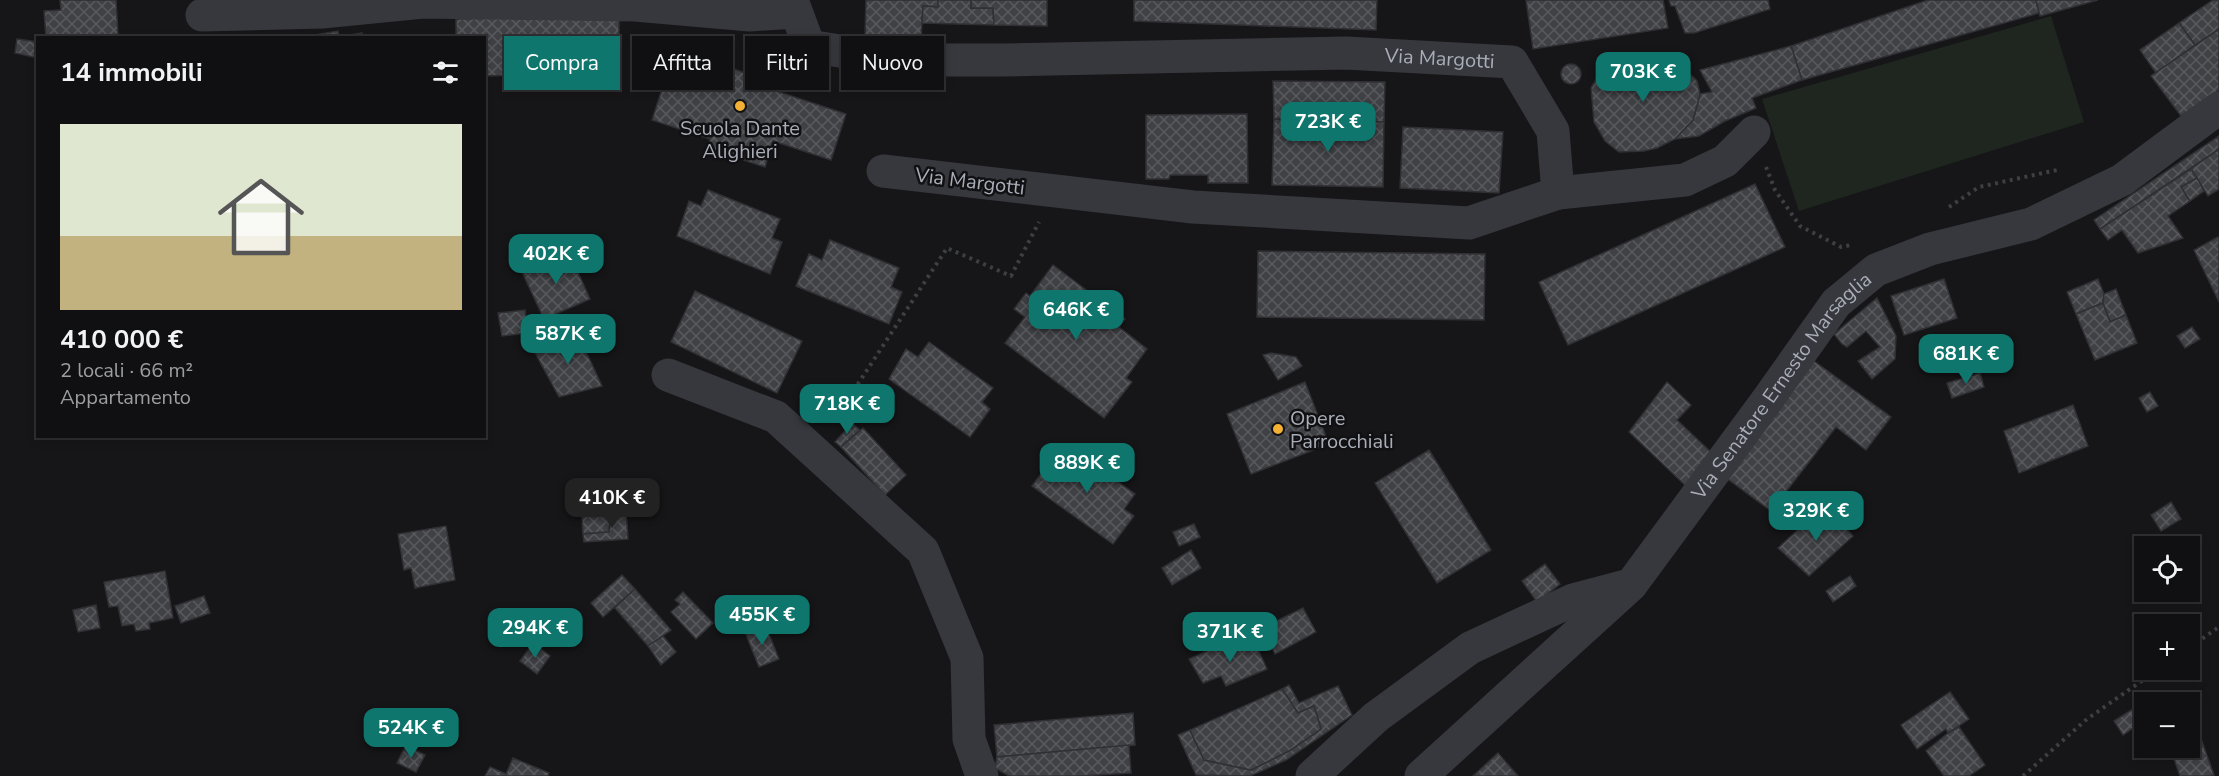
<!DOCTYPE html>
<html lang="it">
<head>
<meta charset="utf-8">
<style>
	:root { --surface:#101012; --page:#1e1e20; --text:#f1f3f6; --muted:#9c9d9f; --line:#303032; --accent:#0f766e }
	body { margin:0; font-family:"Nunito Sans",sans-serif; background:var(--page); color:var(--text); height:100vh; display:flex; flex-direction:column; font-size:22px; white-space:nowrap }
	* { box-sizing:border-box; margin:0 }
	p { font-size:20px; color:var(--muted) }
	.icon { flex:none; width:33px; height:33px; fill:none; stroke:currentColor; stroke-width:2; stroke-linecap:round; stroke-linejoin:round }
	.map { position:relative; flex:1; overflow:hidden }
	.panel { position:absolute; left:36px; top:36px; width:450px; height:402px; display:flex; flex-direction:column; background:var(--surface); border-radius:0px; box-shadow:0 3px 9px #0003,0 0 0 2px var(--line) }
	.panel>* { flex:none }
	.top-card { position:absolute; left:504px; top:36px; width:570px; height:54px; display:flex; gap:12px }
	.controls { position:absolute; left:2134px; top:536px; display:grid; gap:12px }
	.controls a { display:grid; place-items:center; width:66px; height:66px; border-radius:0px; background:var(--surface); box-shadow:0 3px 9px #0003,0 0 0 2px var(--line); font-size:30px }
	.price { position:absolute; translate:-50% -51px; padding:0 14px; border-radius:12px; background:var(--accent); color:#fff; font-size:20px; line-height:39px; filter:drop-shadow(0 2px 3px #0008) }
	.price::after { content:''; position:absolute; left:50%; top:36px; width:18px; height:14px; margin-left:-9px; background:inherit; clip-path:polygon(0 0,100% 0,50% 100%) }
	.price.on { background:#222; color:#fff }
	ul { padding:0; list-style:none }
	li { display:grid; align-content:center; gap:12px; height:318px; padding:0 24px }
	li span { display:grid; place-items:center; height:186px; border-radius:0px; color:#555 }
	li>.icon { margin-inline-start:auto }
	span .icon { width:108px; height:108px; fill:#fffc; stroke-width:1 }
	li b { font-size:26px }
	h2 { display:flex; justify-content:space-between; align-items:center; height:72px; padding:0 24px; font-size:26px }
	.tag { padding:0 21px; border-radius:0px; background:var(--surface); box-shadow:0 3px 9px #0003,0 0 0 2px var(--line); font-size:21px; line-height:54px }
	.tag.on { background:var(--accent); color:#fff }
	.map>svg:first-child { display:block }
	.pitch { fill:#1e261f }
	.building { fill:url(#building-cross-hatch); stroke:#303034; stroke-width:1.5 }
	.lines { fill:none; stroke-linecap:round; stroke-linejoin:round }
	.path { stroke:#3d3f44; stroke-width:4; stroke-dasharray:3 4.5; stroke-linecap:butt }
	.minor { stroke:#37383d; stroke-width:33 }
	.poi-dot { fill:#f2b134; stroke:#111113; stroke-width:2 }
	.labels { text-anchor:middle; stroke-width:5; stroke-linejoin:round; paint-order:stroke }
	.street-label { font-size:20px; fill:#a8adb8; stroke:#111113 }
	.poi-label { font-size:20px; fill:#a8adb8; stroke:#111113 }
</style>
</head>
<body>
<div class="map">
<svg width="2219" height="776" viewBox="0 0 2219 776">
	<defs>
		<pattern id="building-cross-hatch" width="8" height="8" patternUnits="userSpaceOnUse" patternTransform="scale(1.5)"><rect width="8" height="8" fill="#404145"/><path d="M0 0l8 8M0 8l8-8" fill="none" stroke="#595a5e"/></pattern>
	</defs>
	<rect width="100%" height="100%" fill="#161618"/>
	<!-- pitch -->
	<polygon class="pitch" points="2051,16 2084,122 1799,211 1762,99"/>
	<!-- building -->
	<g class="building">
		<polygon points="60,0 116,0 118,34 99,38 46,38 44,11 61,10"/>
		<polygon points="866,0 938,0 938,7 923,6 921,41 865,36"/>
		<polygon points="938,0 971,0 971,8 993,8 994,25 922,23 923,6 938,7"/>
		<polygon points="971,0 1047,0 1047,26 994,25 993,8 971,8"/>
		<polygon points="1134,0 1377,0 1376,30 1134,21"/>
		<polygon points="1526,0 1663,0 1668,28 1533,49"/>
		<polygon points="1669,0 1768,0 1770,9 1694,33 1685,33 1675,6 1671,6"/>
		<polygon points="1928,0 2036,0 2039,13 1802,80 1791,46"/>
		<polygon points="2036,0 2098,0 2040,16"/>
		<polygon points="2213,0 2219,0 2219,29 2195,45 2179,23"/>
		<polygon points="619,15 619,47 601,48 601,73 485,76 484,38 456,38 456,19"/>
		<polygon points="2179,23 2195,45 2156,73 2140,50"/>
		<polygon points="2219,29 2219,90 2181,116 2151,76"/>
		<polygon points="338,31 339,37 362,33 362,38 297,38"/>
		<polygon points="17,39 38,42 38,58 15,53"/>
		<polygon points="1791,46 1802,80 1752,98 1756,108 1725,121 1699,136 1675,139 1693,120 1700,94 1712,92 1700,70"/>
		<polygon points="675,49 757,77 755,84 846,114 831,160 773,141 765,167 707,148 710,139 652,120"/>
		<polygon points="1645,57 1664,60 1678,65 1689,73 1697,81 1700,94 1697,106 1693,120 1675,139 1657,148 1644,151 1619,152 1605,141 1594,122 1591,88 1605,64"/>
		<circle cx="1571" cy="74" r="10"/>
		<polygon points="1273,81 1385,82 1384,122 1274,119"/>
		<polygon points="1247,114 1248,183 1208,183 1208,175 1170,175 1169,179 1146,179 1146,115"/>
		<polygon points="1274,119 1384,122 1383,187 1272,185"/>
		<polygon points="1403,127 1503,132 1499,193 1400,188"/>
		<polygon points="2219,136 2219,149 2100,229 2094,220"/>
		<polygon points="2219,149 2219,189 2208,196 2191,169"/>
		<polygon points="2191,169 2197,178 2181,187 2190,201 2168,216 2183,238 2138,253 2122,230 2108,240 2100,229"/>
		<polygon points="2197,178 2204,191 2190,201 2181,187"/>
		<polygon points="1755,184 1785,247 1568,345 1539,282"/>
		<polygon points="708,190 780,219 772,238 782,242 770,274 677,236 689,201 701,206"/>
		<polygon points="2218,237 2219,239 2219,302 2194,250"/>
		<polygon points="830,240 899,268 891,287 902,292 889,324 796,286 809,254 822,260"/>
		<polygon points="568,250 590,299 544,319 522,272"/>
		<polygon points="1258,251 1485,254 1484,320 1257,317"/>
		<polygon points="1053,265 1125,319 1119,327 1147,349 1126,378 1132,382 1104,418 1005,343 1025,317 1014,309 1026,293 1030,296"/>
		<polygon points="1944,279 1957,318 1904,335 1891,296"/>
		<polygon points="2098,279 2104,294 2103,303 2076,314 2067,292"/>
		<polygon points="2116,289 2126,315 2110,322 2103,303 2104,294"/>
		<polygon points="695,291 802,341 777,393 671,342"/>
		<polygon points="1877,298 1896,336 1895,359 1872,379 1858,361 1880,347 1866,331 1847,347 1842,344 1834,334"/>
		<polygon points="2103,303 2110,322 2126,315 2137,343 2095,360 2076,314"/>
		<polygon points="525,310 527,333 502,336 498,313"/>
		<polygon points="2192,327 2200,339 2185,348 2177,336"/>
		<polygon points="576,330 602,386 559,397 533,349"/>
		<polygon points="929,342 993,388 982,402 990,409 970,437 889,379 906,349 918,357"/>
		<polygon points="1271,353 1296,357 1302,366 1278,380 1263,355"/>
		<polygon points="1814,361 1891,417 1866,450 1836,427 1771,511 1725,477"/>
		<polygon points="1980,373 1984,387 1952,398 1947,383"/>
		<polygon points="1305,382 1329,444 1251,474 1227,414"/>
		<polygon points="1667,382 1691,405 1677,420 1715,456 1686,486 1629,432"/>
		<polygon points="2150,392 2158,406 2147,412 2139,398"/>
		<polygon points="2073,405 2088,446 2019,473 2004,431"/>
		<polygon points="852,423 860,430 841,447 835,442"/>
		<polygon points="863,428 906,475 885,495 841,447"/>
		<polygon points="1072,449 1135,494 1124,509 1134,516 1113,544 1032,486 1053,457 1061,463"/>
		<polygon points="1429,450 1491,550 1437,583 1375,483"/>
		<polygon points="609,485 611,512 609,532 583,534 580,487"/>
		<polygon points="2171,502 2181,519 2161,531 2151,515"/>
		<polygon points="1828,508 1853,536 1809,576 1778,548 1803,525 1806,528"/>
		<polygon points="626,511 628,539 584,542 583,534 609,532 611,512"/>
		<polygon points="1194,524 1200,537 1179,546 1173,532"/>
		<polygon points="446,526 455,580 415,588 411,568 404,570 398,534"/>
		<polygon points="1191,550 1201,568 1172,585 1162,568"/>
		<polygon points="1545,564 1560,584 1537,602 1522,581"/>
		<polygon points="165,571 173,618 149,623 150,629 136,631 134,624 122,626 118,606 109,607 104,582"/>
		<polygon points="622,575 635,589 603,617 591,603"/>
		<polygon points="1850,576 1856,586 1833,602 1826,591"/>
		<polygon points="635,589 671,630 648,646 615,608"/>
		<polygon points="683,592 713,623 696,639 671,612 680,604 675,600"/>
		<polygon points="204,596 210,613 181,623 175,606"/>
		<polygon points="96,605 100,628 78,632 73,610"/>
		<polygon points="1303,608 1316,632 1275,654 1262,628"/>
		<polygon points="765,624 779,659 759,667 745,632"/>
		<polygon points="663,636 676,652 661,665 648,646"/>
		<polygon points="1252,636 1267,669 1226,686 1221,676 1203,683 1189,659 1216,647 1219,651"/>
		<polygon points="533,643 550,656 537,674 520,661"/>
		<polygon points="1289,685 1299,703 1338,686 1352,715 1286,760 1250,776 1196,775 1178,735 1190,730 1204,760 1251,770 1289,751 1321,729 1314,706 1298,713 1282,689"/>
		<polygon points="1282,689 1298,713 1314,706 1321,729 1289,751 1251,770 1204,760 1190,730"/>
		<polygon points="1950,692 1969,719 1948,733 1946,729 1917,749 1901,725"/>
		<polygon points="2139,705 2145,715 2145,720 2123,735 2114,721"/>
		<polygon points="1133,713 1135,745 997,757 994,725"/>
		<polygon points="2195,722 2214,775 2211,776 2180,776 2174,759 2182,755 2179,747 2190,747 2190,724"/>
		<polygon points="1959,727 1985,765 1969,776 1944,776 1926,751 1948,733"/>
		<polygon points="406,745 425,755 416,772 397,763"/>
		<polygon points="1129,745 1131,773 1080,776 1009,776 995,768 997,757"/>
		<polygon points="1498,753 1518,776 1473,776"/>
		<polygon points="513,758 549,773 548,776 485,776 490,767 506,774"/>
	</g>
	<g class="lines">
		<!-- path -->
		<g class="path">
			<polyline points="1766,167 1775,190 1800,226 1841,247 1851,245"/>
			<polyline points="1949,207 1979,187 2057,170"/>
			<polyline points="833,422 947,248 1011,276 1039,222"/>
			<polyline points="2190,647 2219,627"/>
			<polyline points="2023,776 2087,719 2159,669"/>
		</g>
		<!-- minor -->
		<g class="minor">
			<path id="s1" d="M792 0 809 46 894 60H1005L1346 53 1512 62 1553 131 1558 193 1469 223 1193 207 883 171"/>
			<polyline points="202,15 322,12 423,2 635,5 750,15 796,12"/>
			<polyline points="1558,193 1685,180 1725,161 1754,132"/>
			<polyline points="668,375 776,417 923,551 967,658 969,739 982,776"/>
			<polyline points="1312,776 1376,717 1470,648 1573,600 1626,586"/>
			<path id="s2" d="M1421 776 1631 585 1768 399 1836 303 1876 270 1930 249 2031 224 2122 180 2219 108"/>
		</g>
	</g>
	<!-- markers -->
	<g class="poi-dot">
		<circle cx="740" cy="106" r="6"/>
		<circle cx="1278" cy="429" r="6"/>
	</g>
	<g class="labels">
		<!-- street labels -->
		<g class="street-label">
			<text dy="7" stroke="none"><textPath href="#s1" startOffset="681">Via Margotti</textPath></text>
			<text transform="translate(970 181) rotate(7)" y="7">Via Margotti</text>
			<text dy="7" stroke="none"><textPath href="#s2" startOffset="534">Via Senatore Ernesto Marsaglia</textPath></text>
		</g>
		<!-- poi labels -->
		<g class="poi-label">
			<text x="740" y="135">Scuola Dante<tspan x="740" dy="23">Alighieri</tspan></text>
			<text x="1290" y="425" text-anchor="start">Opere<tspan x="1290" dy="23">Parrocchiali</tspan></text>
		</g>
	</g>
</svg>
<div class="controls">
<a><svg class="icon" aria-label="locate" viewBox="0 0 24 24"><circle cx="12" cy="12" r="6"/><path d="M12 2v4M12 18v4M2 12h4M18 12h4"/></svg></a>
<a>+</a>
<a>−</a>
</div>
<b class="price" style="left:1643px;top:103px">703K €</b>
<b class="price" style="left:1328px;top:153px">723K €</b>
<b class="price" style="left:556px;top:285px">402K €</b>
<b class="price" style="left:1076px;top:341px">646K €</b>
<b class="price" style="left:568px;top:365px">587K €</b>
<b class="price" style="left:1966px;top:385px">681K €</b>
<b class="price" style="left:847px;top:435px">718K €</b>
<b class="price" style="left:1087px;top:494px">889K €</b>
<b class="price on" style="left:612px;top:529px">410K €</b>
<b class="price" style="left:1816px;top:542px">329K €</b>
<b class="price" style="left:762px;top:646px">455K €</b>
<b class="price" style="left:535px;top:659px">294K €</b>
<b class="price" style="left:1230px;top:663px">371K €</b>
<b class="price" style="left:411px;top:759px">524K €</b>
<div class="top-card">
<a class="tag on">Compra</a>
<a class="tag">Affitta</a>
<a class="tag">Filtri</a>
<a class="tag">Nuovo</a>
</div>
<section class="panel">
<h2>14 immobili<svg class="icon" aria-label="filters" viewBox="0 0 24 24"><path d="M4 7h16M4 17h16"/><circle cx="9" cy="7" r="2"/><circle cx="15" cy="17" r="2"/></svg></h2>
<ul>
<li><span style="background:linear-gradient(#dfe7d0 60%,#c2b280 0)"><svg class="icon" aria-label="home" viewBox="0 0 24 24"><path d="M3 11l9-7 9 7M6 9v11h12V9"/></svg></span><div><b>410 000 €</b><p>2 locali · 66 m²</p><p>Appartamento</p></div></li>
</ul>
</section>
</div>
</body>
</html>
